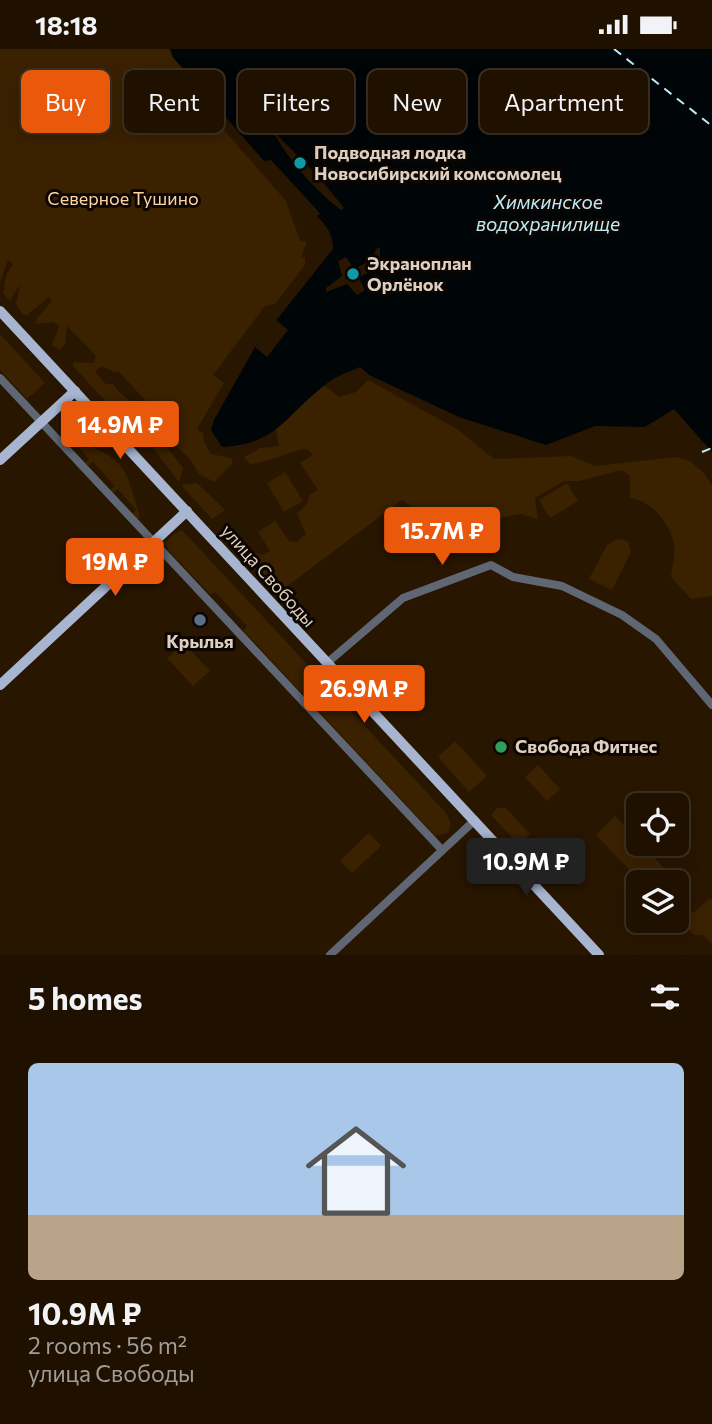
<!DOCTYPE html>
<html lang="en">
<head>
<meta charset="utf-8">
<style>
	:root { --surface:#1f1000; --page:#2c1e0f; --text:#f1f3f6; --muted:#a19d99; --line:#3c3022; --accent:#ea580c }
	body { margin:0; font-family:Commissioner,sans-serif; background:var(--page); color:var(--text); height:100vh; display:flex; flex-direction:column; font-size:26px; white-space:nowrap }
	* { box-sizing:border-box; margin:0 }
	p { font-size:23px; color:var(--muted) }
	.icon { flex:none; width:38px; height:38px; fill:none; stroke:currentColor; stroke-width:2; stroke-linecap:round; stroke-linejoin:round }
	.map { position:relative; height:906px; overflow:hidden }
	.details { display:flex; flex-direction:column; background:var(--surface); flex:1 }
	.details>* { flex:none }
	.hud { position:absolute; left:21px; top:21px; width:670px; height:63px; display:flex; gap:14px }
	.buttons { position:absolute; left:626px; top:744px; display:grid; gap:14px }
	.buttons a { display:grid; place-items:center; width:63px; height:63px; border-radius:10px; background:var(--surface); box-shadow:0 4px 18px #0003,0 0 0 2px var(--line); font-size:35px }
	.price { position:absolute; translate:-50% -60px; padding:0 16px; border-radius:7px; background:var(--accent); color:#fff; font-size:23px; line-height:46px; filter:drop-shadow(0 2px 4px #0008) }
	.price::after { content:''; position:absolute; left:50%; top:42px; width:21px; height:16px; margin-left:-10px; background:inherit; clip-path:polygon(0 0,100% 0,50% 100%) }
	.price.on { background:#222; color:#fff }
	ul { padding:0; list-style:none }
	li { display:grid; align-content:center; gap:14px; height:371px; padding:0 28px }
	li+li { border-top:2px solid var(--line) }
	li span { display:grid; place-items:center; height:217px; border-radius:10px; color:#555 }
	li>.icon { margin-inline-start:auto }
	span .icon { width:126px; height:126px; fill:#fffc; stroke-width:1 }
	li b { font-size:30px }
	h2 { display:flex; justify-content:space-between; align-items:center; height:84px; padding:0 28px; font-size:30px }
	.tag { padding:0 24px; border-radius:10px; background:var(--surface); box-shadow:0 4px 18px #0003,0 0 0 2px var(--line); font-size:24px; line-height:63px }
	.tag.on { background:var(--accent); color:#fff }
	.status { display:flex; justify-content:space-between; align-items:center; height:49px; padding:0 35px; background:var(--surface); direction:ltr }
	.status svg { height:19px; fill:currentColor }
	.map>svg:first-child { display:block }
	.green { fill:#3a2100 }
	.water { fill:#000508; fill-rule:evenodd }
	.pier { fill:#291600 }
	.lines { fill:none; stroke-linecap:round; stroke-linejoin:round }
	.ferry { stroke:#bcecf9; stroke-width:2; stroke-dasharray:9 7; stroke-linecap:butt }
	.building { fill:#6f325a }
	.minor { stroke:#606774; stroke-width:8 }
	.major { stroke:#a7b5d0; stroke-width:10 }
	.culture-dot { fill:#0f9aa8; stroke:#0c0500; stroke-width:2.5 }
	.service-dot { fill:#5c6f8a; stroke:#0c0500; stroke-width:2.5 }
	.leisure-dot { fill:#2e9e5b; stroke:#0c0500; stroke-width:2.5 }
	.labels { text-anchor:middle; stroke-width:6; stroke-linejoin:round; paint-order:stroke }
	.poi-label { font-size:18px; font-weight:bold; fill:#ddd0c2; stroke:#0c0500; text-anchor:start }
	.park-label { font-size:18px; fill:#fed3a4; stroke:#0c0500 }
	.street-label { font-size:18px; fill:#ddd0c2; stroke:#0c0500 }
	.water-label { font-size:19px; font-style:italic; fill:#bcecf9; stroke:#0c0500 }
</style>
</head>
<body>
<div class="status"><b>18:18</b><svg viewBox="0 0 49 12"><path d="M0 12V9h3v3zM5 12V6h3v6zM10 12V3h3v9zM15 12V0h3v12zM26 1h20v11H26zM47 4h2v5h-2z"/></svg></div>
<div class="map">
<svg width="712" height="906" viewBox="0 0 712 906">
	<rect width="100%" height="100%" fill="#291600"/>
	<!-- green -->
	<g class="green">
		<polygon points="0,0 169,0 173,9 217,59 211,66 286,152 300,192 307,192 301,208 305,209 305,216 275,255 265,257 213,326 224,334 197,380 203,384 204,393 211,405 231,409 233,414 214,433 199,425 190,410 159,381 149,355 118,322 116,324 102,317 95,323 106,335 113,335 119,343 135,356 141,366 143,379 139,384 131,380 72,316 74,313 93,314 96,307 67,277 65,295 60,301 52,296 59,277 53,273 36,275 37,269 52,252 49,248 27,266 22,265 16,255 20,235 10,252 3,244 7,224 13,215 8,211 0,233"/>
		<polygon points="0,285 45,334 27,350 0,321"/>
		<path d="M368 331 457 380 494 410 571 407 595 417 677 408 691 413 705 425 712 437V547L691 550 671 528C672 518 676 504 674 494 669 474 651 451 630 449V427L622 421 579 432H565L535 449 538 470 521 465 500 469 493 466 455 489 431 478 416 461 402 451 278 544 241 507 246 501 263 506 270 502 258 483 275 472 289 492 297 493 306 485 297 465 308 453 309 446 318 441 300 414 313 406 306 400C286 403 269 414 250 415L244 408 260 399 279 397 276 380 324 336 339 348 356 343Z"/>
		<polygon points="145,370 183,419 179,433 148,393"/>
		<path d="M68 387C124 413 123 407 140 468L137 471 132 465 136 461 118 440 113 444 110 441 115 437 93 413 88 417 85 414 89 410Z"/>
		<polygon points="285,423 303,452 284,463 267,434"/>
		<polygon points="197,434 225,461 212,470 181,436"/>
		<polygon points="567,434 578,452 550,469 539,451"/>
		<path d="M182 481 446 764 451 775 448 784 435 787 243 581 247 577 215 543 211 546 167 500C164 490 174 484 182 481Z"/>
		<polygon points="618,490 628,492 631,503 612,541 589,530 607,496"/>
		<polygon points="184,594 210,622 193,637 167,609"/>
		<polygon points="455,692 487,727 469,743 438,708"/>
		<polygon points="538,716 560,740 547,752 525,728"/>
		<polygon points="497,759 506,759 530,785 518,795 491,766"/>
		<polygon points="615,767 677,833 641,833 596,786"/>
		<polygon points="369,784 381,797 352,824 340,812"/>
		<polygon points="710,849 712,851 712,895 703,886 694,886 677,869 688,859 693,864"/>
	</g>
	<!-- water -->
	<path class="water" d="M170 0H712V403L674 360 645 378 595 377 546 396 459 368 369 326 360 318C349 323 335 327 326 335 285 366 279 395 222 398L211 381 214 371 255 298 333 200C333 185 327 177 317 167L320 165 317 161 271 111 264 112 173 8ZM276 85 318 127 344 159 341 161C316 142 291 114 275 86ZM380 198V212L391 220 387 222 376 218 359 229 365 241 357 246 347 235 326 243V239L342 227 338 212 346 208 354 220 372 211 376 200Z"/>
	<!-- pier -->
	<polygon class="pier" points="276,271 288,281 267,308 255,298"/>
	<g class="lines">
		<!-- ferry -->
		<g class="ferry">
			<polyline points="614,0 712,77"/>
			<polyline points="702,403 712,399"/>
		</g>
	</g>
	<!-- building -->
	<polygon class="building" points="98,492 110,505 77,535 65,522"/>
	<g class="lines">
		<!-- minor -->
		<g class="minor">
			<polyline points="0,329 442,801"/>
			<polyline points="327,614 403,549 491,516 513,528 562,537 622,566 656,590 712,656"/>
			<polyline points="330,906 475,771"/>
		</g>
		<!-- major -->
		<g class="major">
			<polyline points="0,262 599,906"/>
			<polyline points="0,411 75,342"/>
			<polyline points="0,636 187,462"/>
		</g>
	</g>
	<!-- markers -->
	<g class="culture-dot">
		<circle cx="300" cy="114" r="7"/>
		<circle cx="353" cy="225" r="7"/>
	</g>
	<circle class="service-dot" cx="200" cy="571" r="7"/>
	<circle class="leisure-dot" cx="501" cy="698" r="7"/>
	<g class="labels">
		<!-- poi labels -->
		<g class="poi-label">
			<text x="314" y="110">Подводная лодка<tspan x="314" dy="21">Новосибирский комсомолец</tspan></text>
			<text x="367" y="221">Экраноплан<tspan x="367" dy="21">Орлёнок</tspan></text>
			<text x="200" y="599" text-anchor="middle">Крылья</text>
			<text x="515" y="704">Свобода Фитнес</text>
		</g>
		<!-- park labels -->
		<g class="park-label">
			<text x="123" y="156">Северное Тушино</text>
		</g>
		<!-- street labels -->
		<g class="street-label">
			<text transform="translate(268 527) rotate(48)" y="6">улица Свободы</text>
		</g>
		<!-- water labels -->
		<g class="water-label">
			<text x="548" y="160">Химкинское<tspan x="548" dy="22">водохранилище</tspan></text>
		</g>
	</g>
</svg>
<div class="buttons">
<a><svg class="icon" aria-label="locate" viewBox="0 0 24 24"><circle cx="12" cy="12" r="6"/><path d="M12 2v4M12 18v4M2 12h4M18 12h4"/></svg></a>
<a><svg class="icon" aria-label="layers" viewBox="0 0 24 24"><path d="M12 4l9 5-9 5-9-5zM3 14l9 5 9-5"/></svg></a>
</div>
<b class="price" style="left:120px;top:412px">14.9M ₽</b>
<b class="price" style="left:442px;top:518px">15.7M ₽</b>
<b class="price" style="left:115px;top:549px">19M ₽</b>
<b class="price" style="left:364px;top:676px">26.9M ₽</b>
<b class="price on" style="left:526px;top:849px">10.9M ₽</b>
<div class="hud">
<a class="tag on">Buy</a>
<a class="tag">Rent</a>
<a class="tag">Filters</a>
<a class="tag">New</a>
<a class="tag">Apartment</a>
</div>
</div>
<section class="details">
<h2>5 homes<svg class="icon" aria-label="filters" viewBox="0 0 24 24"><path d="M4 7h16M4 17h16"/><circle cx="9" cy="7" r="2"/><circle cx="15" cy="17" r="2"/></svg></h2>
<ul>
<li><span style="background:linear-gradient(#a9c7e8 70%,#b9a48a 0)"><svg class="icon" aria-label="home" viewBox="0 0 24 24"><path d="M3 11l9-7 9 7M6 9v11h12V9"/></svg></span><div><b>10.9M ₽</b><p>2 rooms · 56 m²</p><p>улица Свободы</p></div></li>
</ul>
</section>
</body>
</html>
